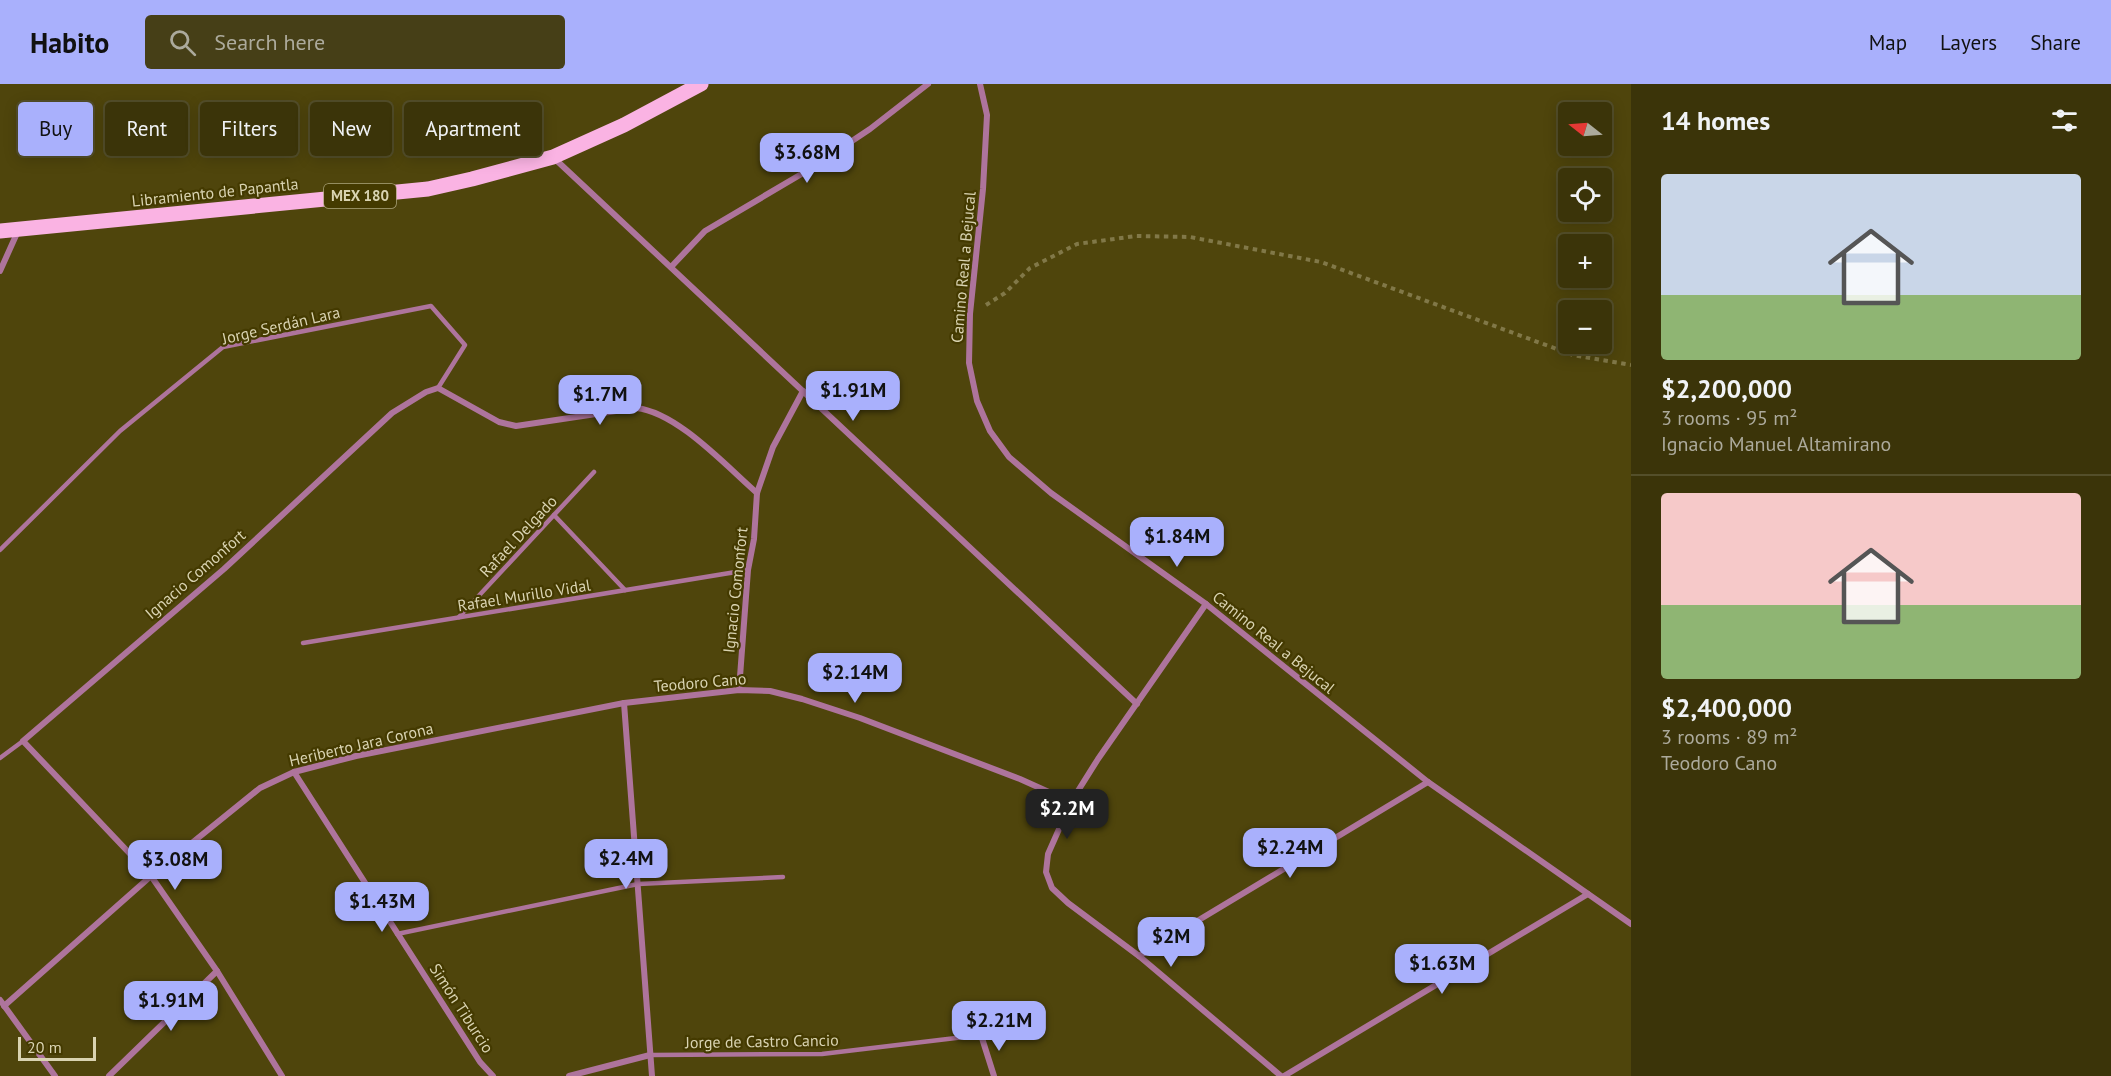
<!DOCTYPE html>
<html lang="en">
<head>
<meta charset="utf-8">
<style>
	:root { --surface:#3b3409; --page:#463f17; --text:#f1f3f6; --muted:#acaa9c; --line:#544f2a; --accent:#a9b0fc }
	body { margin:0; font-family:"PT Sans",sans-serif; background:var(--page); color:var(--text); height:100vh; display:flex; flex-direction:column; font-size:22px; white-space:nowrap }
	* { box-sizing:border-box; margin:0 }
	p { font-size:20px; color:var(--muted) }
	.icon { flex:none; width:33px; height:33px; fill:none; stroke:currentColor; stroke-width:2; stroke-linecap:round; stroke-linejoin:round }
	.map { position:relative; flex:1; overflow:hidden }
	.sheet { display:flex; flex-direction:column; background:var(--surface); width:480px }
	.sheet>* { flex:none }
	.hud { position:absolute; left:18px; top:18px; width:570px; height:54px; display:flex; gap:12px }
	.needle { width:39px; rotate:287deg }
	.fabs { position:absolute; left:1558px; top:18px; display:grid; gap:12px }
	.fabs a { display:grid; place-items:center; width:54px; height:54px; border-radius:6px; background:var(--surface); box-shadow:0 3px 15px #0003,0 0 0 2px var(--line); font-size:30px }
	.scale { position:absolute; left:18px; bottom:15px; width:78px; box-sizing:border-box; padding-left:6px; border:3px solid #d9d3b1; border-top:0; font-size:16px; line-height:21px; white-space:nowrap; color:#d9d3b1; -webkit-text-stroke:4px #443a00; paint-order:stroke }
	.price { position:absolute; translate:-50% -51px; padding:0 14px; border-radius:12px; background:var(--accent); color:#111; font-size:20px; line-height:39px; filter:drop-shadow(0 2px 3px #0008) }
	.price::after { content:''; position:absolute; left:50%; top:36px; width:18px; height:14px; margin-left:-9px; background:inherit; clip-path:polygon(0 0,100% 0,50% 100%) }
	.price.active { background:#222; color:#fff }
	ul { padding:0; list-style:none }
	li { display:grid; align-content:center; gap:12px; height:318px; padding:0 30px }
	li+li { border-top:2px solid var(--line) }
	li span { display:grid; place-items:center; height:186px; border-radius:6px; color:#555 }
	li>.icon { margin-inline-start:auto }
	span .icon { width:108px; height:108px; fill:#fffc; stroke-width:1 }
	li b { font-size:26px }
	h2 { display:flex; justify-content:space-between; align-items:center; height:72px; padding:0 30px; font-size:26px }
	.chip { padding:0 21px; border-radius:6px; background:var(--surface); box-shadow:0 3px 15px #0003,0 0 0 2px var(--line); font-size:21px; line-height:54px }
	.chip.active { background:var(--accent); color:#111 }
	header { display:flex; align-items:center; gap:36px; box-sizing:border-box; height:84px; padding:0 30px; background:var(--accent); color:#111 }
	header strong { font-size:28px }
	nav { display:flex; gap:33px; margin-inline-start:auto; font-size:21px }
	.search { width:420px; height:54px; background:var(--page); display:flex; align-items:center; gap:15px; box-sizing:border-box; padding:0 21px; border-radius:6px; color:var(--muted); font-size:22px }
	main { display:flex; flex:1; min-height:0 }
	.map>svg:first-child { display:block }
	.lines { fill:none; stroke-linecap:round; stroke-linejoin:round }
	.path { stroke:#817848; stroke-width:4; stroke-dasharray:4.5 4.5; stroke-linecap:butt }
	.lane { stroke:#ae749c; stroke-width:4.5 }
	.street { stroke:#ae749c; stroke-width:6 }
	.primary { stroke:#fab3e3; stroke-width:15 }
	.labels { text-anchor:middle; stroke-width:4.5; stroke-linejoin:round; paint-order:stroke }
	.shield { fill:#443a00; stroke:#aca57c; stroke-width:1.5 }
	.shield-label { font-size:15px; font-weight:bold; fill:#d9d3b1 }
	.street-label { font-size:16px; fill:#d9d3b1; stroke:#443a00 }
</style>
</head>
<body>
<header>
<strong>Habito</strong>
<div class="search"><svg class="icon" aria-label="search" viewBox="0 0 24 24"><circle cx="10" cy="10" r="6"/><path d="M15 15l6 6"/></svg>Search here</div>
<nav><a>Map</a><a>Layers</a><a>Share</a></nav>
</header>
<main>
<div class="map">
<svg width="1631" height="992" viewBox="0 0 1631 992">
	<rect width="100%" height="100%" fill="#4f450c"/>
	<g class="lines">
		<!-- path -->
		<polyline class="path" points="986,221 1005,209 1030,184 1077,160 1136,152 1190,153 1321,178 1573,271 1631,281"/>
		<!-- lane -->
		<g class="lane">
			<polyline points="554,431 625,506"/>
			<polyline points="0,466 120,347 223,263 431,222 465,261 438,304"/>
			<polyline points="459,533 594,388"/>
			<polyline points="303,559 748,486"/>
			<polyline points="0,674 23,657"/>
			<polyline points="397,850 638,800 783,793"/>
			<polyline points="650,971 822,970 981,951"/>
		</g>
		<!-- street -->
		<g class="street">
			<polyline points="980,0 987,31 983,105 970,230 969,279 977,317 990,347 1009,373 1051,409 1206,520 1428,698 1631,840"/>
			<polyline points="555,75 1137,620"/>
			<polyline points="671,183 705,147 810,85 870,45 928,0"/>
			<polyline points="0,187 18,147"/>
			<polyline points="1206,520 1098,675 1071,718 1048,770 1046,788 1052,804 1068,819 1139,872 1281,992"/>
			<polyline points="739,606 748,486 754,455 757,409 773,363 803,307"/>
			<polyline points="624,619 652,992"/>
			<polyline points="294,688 480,978 493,992"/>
			<polyline points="1139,872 1428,698"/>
			<polyline points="0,916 55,992"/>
			<polyline points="4,922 151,792 260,704 294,688 356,672 624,619 739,606 770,607 802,615 860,634 1020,695 1071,718"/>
			<polyline points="981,951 994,992"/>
			<polyline points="109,992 217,887"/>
			<path d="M282 992 217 887 151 792 23 657 224 485 392 329 426 308 438 304 499 338 516 342 636 324C677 328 726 382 757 409"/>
			<polyline points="569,992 650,971"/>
			<polyline points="1284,992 1588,810"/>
		</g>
		<!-- primary -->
		<polyline class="primary" points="0,147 428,105 472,95 553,73 624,41 701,0"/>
	</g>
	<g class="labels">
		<!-- shield labels -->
		<rect class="shield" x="324" y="100" width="72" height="24" rx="4.5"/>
		<g class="shield-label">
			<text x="360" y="117">MEX 180</text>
		</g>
		<!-- street labels -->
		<g class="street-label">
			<text transform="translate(215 108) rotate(-6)" y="6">Libramiento de Papantla</text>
			<text transform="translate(963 183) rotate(-85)" y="6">Camino Real a Bejucal</text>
			<text transform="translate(281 241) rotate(-13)" y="6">Jorge Serdán Lara</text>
			<text transform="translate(518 452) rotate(-47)" y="6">Rafael Delgado</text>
			<text transform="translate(195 490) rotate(-41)" y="6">Ignacio Comonfort</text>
			<text transform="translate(735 506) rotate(-84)" y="6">Ignacio Comonfort</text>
			<text transform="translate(524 511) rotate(-9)" y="6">Rafael Murillo Vidal</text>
			<text transform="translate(1274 558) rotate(39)" y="6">Camino Real a Bejucal</text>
			<text transform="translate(700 598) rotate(-5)" y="6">Teodoro Cano</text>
			<text transform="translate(361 660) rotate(-13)" y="6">Heriberto Jara Corona</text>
			<text transform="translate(462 924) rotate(57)" y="6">Simón Tiburcio</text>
			<text transform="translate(762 957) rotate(-1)" y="6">Jorge de Castro Cancio</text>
		</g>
	</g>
</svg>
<div class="fabs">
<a><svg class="needle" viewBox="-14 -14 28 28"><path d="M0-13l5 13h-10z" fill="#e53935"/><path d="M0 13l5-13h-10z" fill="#acaa9c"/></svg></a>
<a><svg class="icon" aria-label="locate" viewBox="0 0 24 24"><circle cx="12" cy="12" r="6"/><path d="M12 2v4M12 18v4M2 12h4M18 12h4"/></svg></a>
<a>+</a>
<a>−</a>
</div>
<div class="scale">20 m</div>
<b class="price" style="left:807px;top:100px">$3.68M</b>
<b class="price" style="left:853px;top:338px">$1.91M</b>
<b class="price" style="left:600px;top:342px">$1.7M</b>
<b class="price" style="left:1177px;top:484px">$1.84M</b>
<b class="price" style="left:855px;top:620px">$2.14M</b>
<b class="price active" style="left:1067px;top:756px">$2.2M</b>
<b class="price" style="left:1290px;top:795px">$2.24M</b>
<b class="price" style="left:626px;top:806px">$2.4M</b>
<b class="price" style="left:175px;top:807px">$3.08M</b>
<b class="price" style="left:382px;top:849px">$1.43M</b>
<b class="price" style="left:1171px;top:884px">$2M</b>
<b class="price" style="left:1442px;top:911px">$1.63M</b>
<b class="price" style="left:171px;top:948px">$1.91M</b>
<b class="price" style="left:999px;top:968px">$2.21M</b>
<div class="hud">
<a class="chip active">Buy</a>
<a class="chip">Rent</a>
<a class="chip">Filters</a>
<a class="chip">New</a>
<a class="chip">Apartment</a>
</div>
</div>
<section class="sheet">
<h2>14 homes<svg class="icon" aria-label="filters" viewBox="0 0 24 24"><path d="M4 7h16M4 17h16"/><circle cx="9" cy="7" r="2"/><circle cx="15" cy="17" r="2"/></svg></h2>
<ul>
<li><span style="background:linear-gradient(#c9d6e8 65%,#8fb573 0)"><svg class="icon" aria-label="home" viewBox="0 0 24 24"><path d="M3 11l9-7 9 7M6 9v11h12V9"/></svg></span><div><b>$2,200,000</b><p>3 rooms · 95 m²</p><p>Ignacio Manuel Altamirano</p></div></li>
<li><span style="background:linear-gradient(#f6c9c9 60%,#8fb573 0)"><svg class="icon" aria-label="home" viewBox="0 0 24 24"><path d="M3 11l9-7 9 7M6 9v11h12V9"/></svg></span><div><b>$2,400,000</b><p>3 rooms · 89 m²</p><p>Teodoro Cano</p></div></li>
</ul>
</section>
</main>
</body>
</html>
